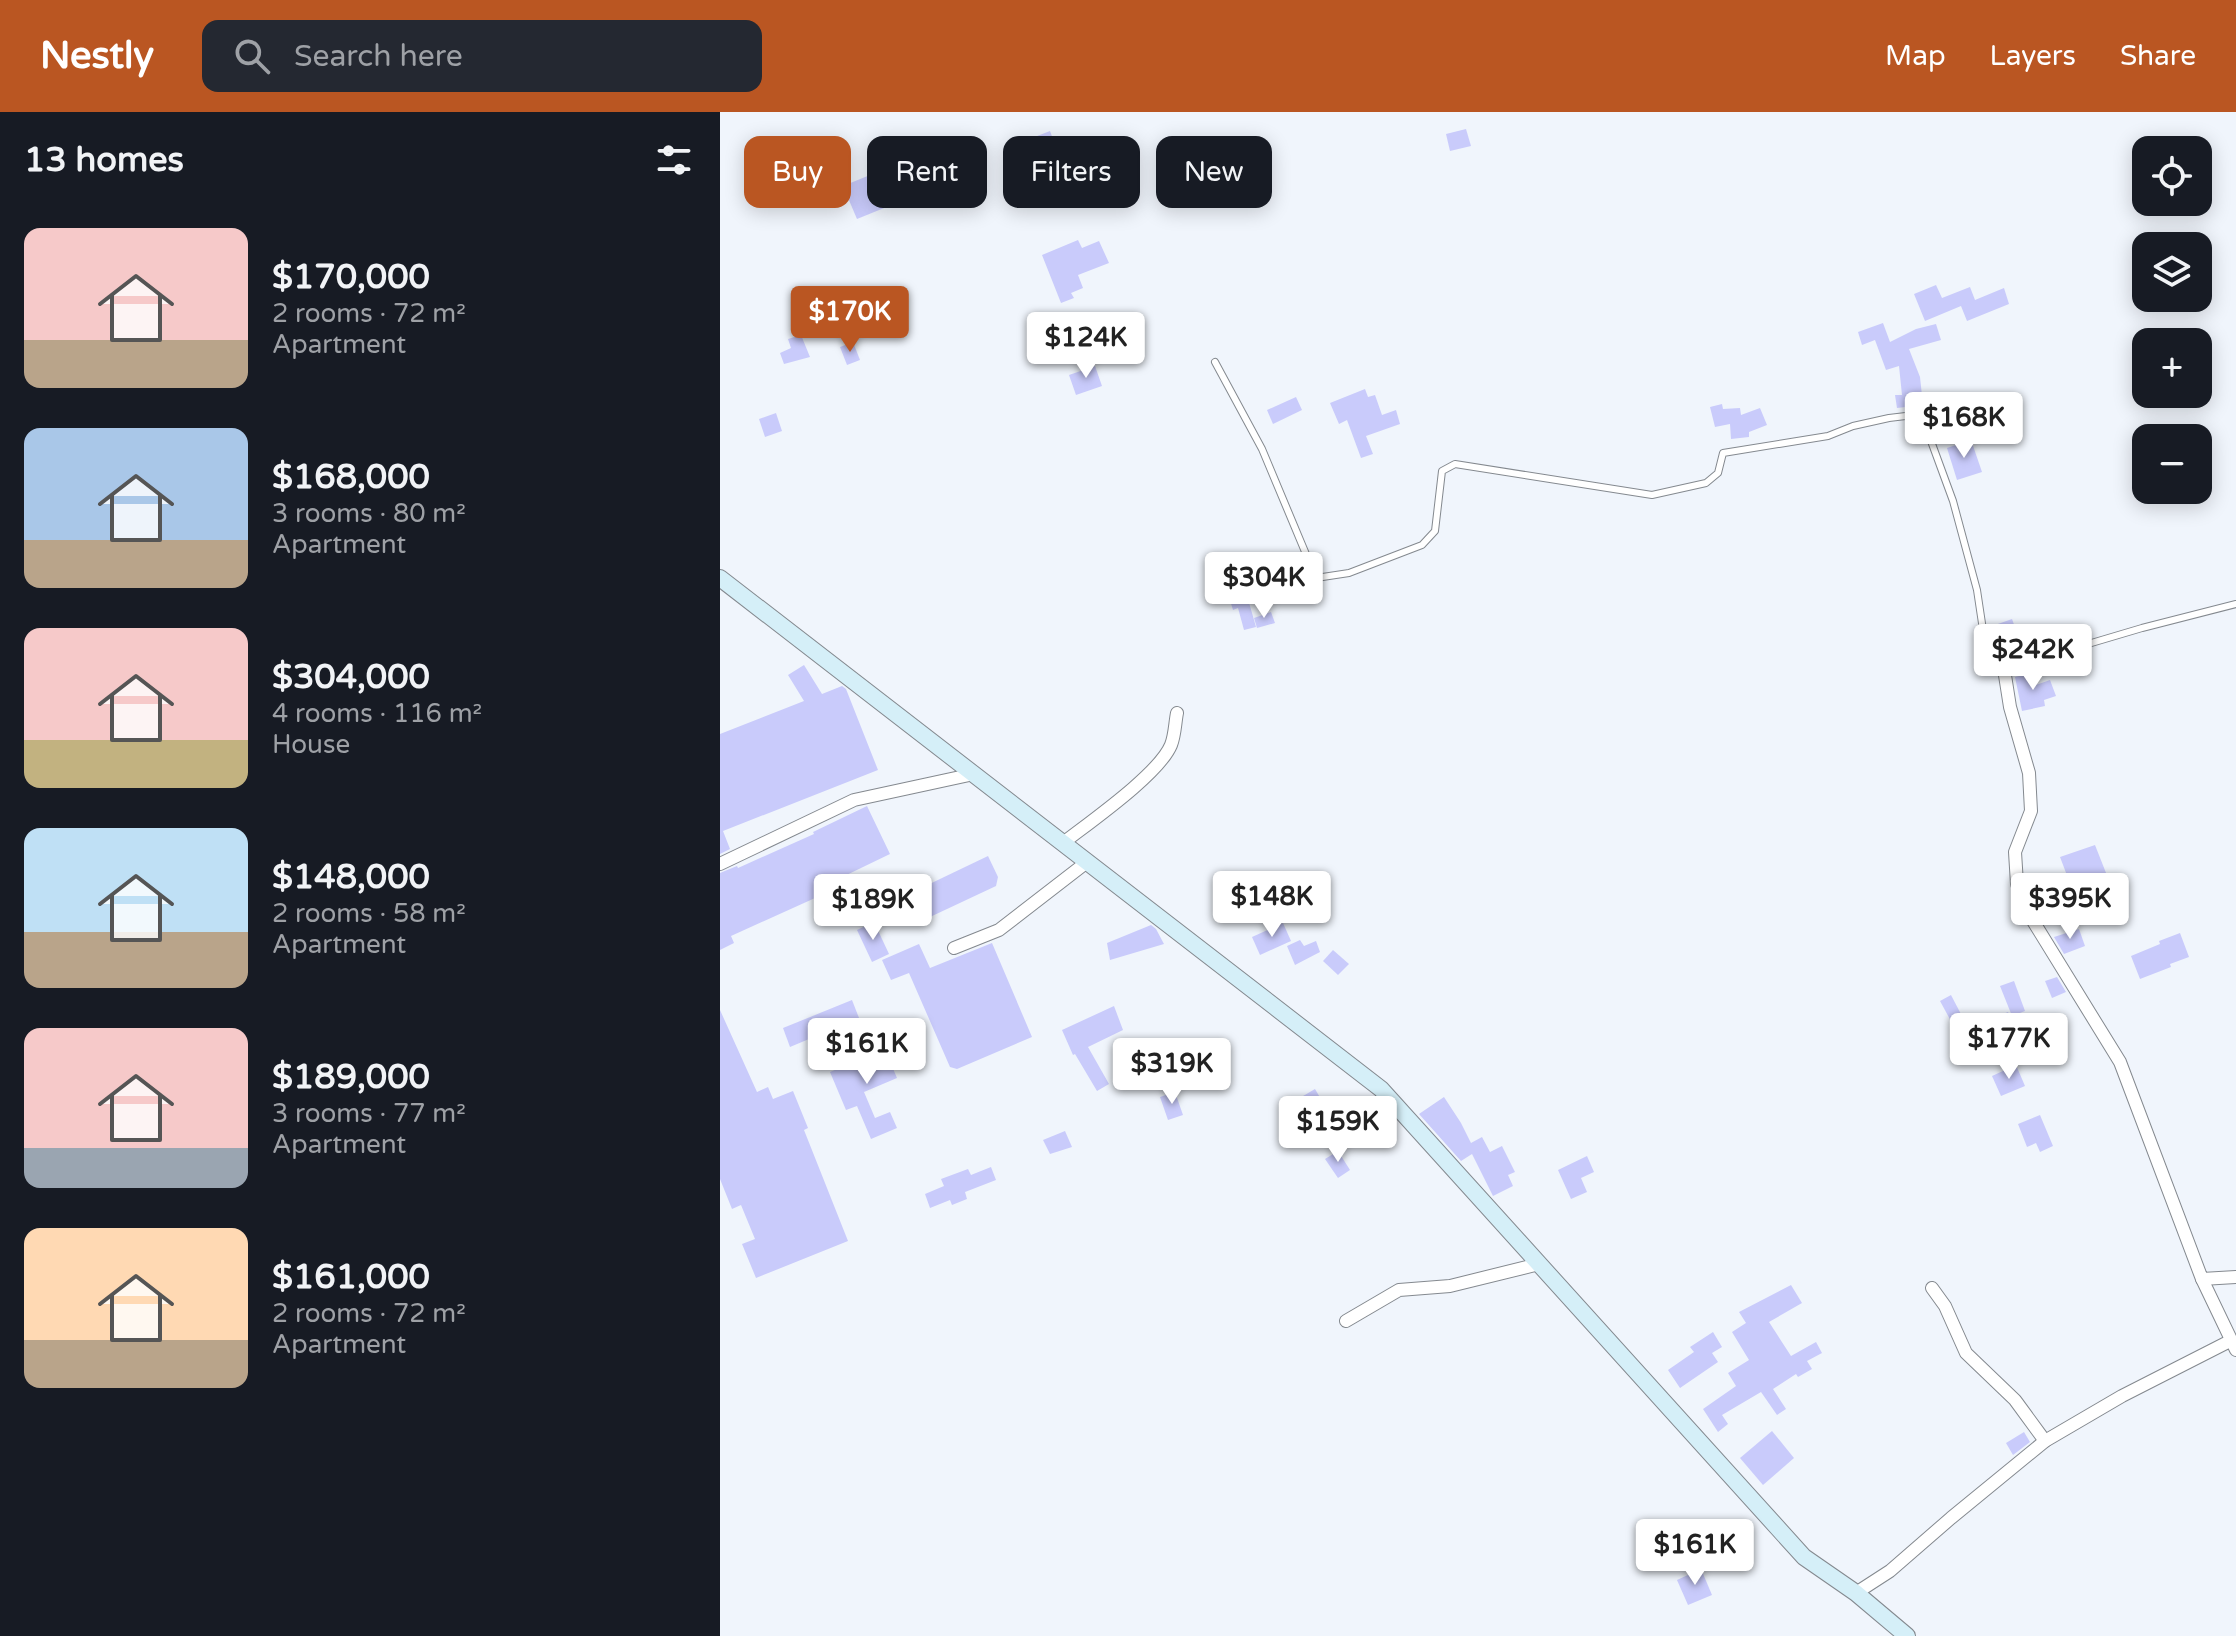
<!DOCTYPE html>
<html lang="en">
<head>
<meta charset="utf-8">
<style>
	:root { --surface:#171b24; --page:#242831; --text:#f1f3f6; --muted:#9ea1a6; --accent:#ba5622 }
	body { margin:0; font-family:"Varela Round",sans-serif; background:var(--page); color:var(--text); height:100vh; display:flex; flex-direction:column; font-size:30px; white-space:nowrap }
	* { box-sizing:border-box; margin:0 }
	p { font-size:26px; color:var(--muted) }
	.icon { flex:none; width:44px; height:44px; fill:none; stroke:currentColor; stroke-width:2; stroke-linecap:round; stroke-linejoin:round }
	.map { position:relative; flex:1; overflow:hidden }
	.details { display:flex; flex-direction:column; background:var(--surface); width:720px }
	.details>* { flex:none }
	.banner { position:absolute; left:24px; top:24px; width:760px; height:72px; display:flex; gap:16px }
	.fabs { position:absolute; left:1412px; top:24px; display:grid; gap:16px }
	.fabs a { display:grid; place-items:center; width:80px; height:80px; border-radius:16px; background:var(--surface); box-shadow:0 4px 20px #0003; font-size:40px }
	.price { position:absolute; translate:-50% -68px; padding:0 18px; border-radius:8px; background:#fff; color:#222; font-size:26px; line-height:52px; filter:drop-shadow(0 2px 4px #0008) }
	.price::after { content:''; position:absolute; left:50%; top:48px; width:24px; height:18px; margin-left:-12px; background:inherit; clip-path:polygon(0 0,100% 0,50% 100%) }
	.price.current { background:var(--accent); color:#fff }
	ul { padding:0; list-style:none }
	li { display:flex; align-items:center; gap:24px; height:200px; padding:0 24px }
	li span { display:grid; place-items:center; flex:none; width:224px; height:160px; border-radius:16px; color:#555 }
	li>.icon { margin-inline-start:auto }
	span .icon { width:96px; height:96px; fill:#fffc; stroke-width:1 }
	li b { font-size:34px }
	h2 { display:flex; justify-content:space-between; align-items:center; height:96px; padding:0 24px; font-size:34px }
	.pill { padding:0 28px; border-radius:16px; background:var(--surface); box-shadow:0 4px 20px #0003; font-size:28px; line-height:72px }
	.pill.current { background:var(--accent); color:#fff }
	header { display:flex; align-items:center; gap:48px; box-sizing:border-box; height:112px; padding:0 40px; background:var(--accent); color:#fff }
	header strong { font-size:38px }
	nav { display:flex; gap:44px; margin-inline-start:auto; font-size:28px }
	.search { width:560px; height:72px; background:var(--page); display:flex; align-items:center; gap:20px; box-sizing:border-box; padding:0 28px; border-radius:16px; color:var(--muted); font-size:30px }
	main { display:flex; flex:1; min-height:0 }
	.map>svg:first-child { display:block }
	.building { fill:#c9cbfb }
	.lines { fill:none; stroke-linecap:round; stroke-linejoin:round }
	.lane-casing { stroke:#84898f; stroke-width:8 }
	.street-casing { stroke:#84898f; stroke-width:14 }
	.secondary-casing { stroke:#84898f; stroke-width:18 }
	.lane { stroke:#fff; stroke-width:6 }
	.street { stroke:#fff; stroke-width:12 }
	.secondary { stroke:#d5eff8; stroke-width:16 }
</style>
</head>
<body>
<header>
<strong>Nestly</strong>
<div class="search"><svg class="icon" aria-label="search" viewBox="0 0 24 24"><circle cx="10" cy="10" r="6"/><path d="M15 15l6 6"/></svg>Search here</div>
<nav><a>Map</a><a>Layers</a><a>Share</a></nav>
</header>
<main>
<section class="details">
<h2>13 homes<svg class="icon" aria-label="filters" viewBox="0 0 24 24"><path d="M4 7h16M4 17h16"/><circle cx="9" cy="7" r="2"/><circle cx="15" cy="17" r="2"/></svg></h2>
<ul>
<li><span style="background:linear-gradient(#f6c9c9 70%,#b9a48a 0)"><svg class="icon" aria-label="home" viewBox="0 0 24 24"><path d="M3 11l9-7 9 7M6 9v11h12V9"/></svg></span><div><b>$170,000</b><p>2 rooms · 72 m²</p><p>Apartment</p></div></li>
<li><span style="background:linear-gradient(#a9c7e8 70%,#b9a48a 0)"><svg class="icon" aria-label="home" viewBox="0 0 24 24"><path d="M3 11l9-7 9 7M6 9v11h12V9"/></svg></span><div><b>$168,000</b><p>3 rooms · 80 m²</p><p>Apartment</p></div></li>
<li><span style="background:linear-gradient(#f6c9c9 70%,#c2b280 0)"><svg class="icon" aria-label="home" viewBox="0 0 24 24"><path d="M3 11l9-7 9 7M6 9v11h12V9"/></svg></span><div><b>$304,000</b><p>4 rooms · 116 m²</p><p>House</p></div></li>
<li><span style="background:linear-gradient(#bfe0f5 65%,#b9a48a 0)"><svg class="icon" aria-label="home" viewBox="0 0 24 24"><path d="M3 11l9-7 9 7M6 9v11h12V9"/></svg></span><div><b>$148,000</b><p>2 rooms · 58 m²</p><p>Apartment</p></div></li>
<li><span style="background:linear-gradient(#f6c9c9 75%,#9aa5b1 0)"><svg class="icon" aria-label="home" viewBox="0 0 24 24"><path d="M3 11l9-7 9 7M6 9v11h12V9"/></svg></span><div><b>$189,000</b><p>3 rooms · 77 m²</p><p>Apartment</p></div></li>
<li><span style="background:linear-gradient(#ffd9b3 70%,#b9a48a 0)"><svg class="icon" aria-label="home" viewBox="0 0 24 24"><path d="M3 11l9-7 9 7M6 9v11h12V9"/></svg></span><div><b>$161,000</b><p>2 rooms · 72 m²</p><p>Apartment</p></div></li>
</ul>
</section>
<div class="map">
<svg width="1516" height="1524" viewBox="0 0 1516 1524">
	<rect width="100%" height="100%" fill="#f0f5fc"/>
	<!-- building -->
	<g class="building">
		<polygon points="746,17 751,34 730,39 726,22"/>
		<polygon points="330,19 340,46 313,56 308,45 317,42 312,26"/>
		<polygon points="155,61 169,94 137,107 123,74"/>
		<polygon points="358,128 362,136 379,129 389,151 358,163 363,176 351,181 354,186 341,191 322,143"/>
		<polygon points="1216,173 1222,186 1250,175 1255,188 1284,176 1289,192 1247,209 1241,194 1205,209 1194,182"/>
		<polygon points="1163,211 1170,230 1196,217 1216,212 1221,228 1189,237 1200,265 1203,293 1177,296 1175,283 1182,283 1179,254 1166,258 1155,228 1142,233 1138,220"/>
		<polygon points="81,223 90,245 64,252 60,241 71,236 68,227"/>
		<polygon points="133,230 140,248 127,253 120,235"/>
		<polygon points="375,254 382,274 356,283 349,263"/>
		<polygon points="645,277 648,285 655,283 662,303 676,298 680,312 646,324 653,342 641,346 627,308 619,312 610,291"/>
		<polygon points="576,285 582,298 553,312 547,298"/>
		<polygon points="1223,291 1228,307 1217,311 1212,294"/>
		<polygon points="1002,292 1003,297 1020,296 1021,303 1040,296 1047,313 1029,320 1029,325 1011,327 1010,312 995,315 990,295"/>
		<polygon points="56,301 62,319 45,325 39,307"/>
		<polygon points="1251,328 1262,360 1237,368 1227,336"/>
		<polygon points="530,449 538,472 516,480 511,468 523,464 519,453"/>
		<polygon points="526,480 536,515 524,518 518,496 513,498 509,485"/>
		<polygon points="551,500 555,511 537,516 534,506"/>
		<polygon points="1292,507 1297,521 1303,520 1307,532 1284,540 1275,513"/>
		<polygon points="84,553 102,582 122,574 126,577 158,658 3,719 10,737 0,742 0,622 84,589 68,563"/>
		<polygon points="1310,561 1313,574 1330,568 1336,584 1324,588 1325,594 1302,599 1295,565"/>
		<polygon points="147,694 170,742 112,770 115,777 11,824 14,831 0,838 0,761 17,754 18,756 94,722 93,720"/>
		<polygon points="1375,733 1388,766 1354,780 1356,785 1346,789 1338,770 1348,766 1340,745"/>
		<polygon points="268,744 278,765 276,774 210,805 197,778"/>
		<polygon points="154,810 169,842 152,850 137,818"/>
		<polygon points="563,811 571,829 540,843 532,825"/>
		<polygon points="431,813 436,817 444,832 390,848 387,831"/>
		<polygon points="1359,817 1365,834 1344,842 1334,825"/>
		<polygon points="1460,821 1469,845 1450,852 1451,855 1420,867 1411,844 1440,832 1439,829"/>
		<polygon points="580,828 584,834 596,829 600,840 575,853 567,834"/>
		<polygon points="272,831 312,925 237,957 230,955 189,861 171,868 162,848 199,832 210,856"/>
		<polygon points="613,838 629,852 618,863 603,849"/>
		<polygon points="1337,865 1346,880 1332,886 1325,869"/>
		<polygon points="1294,869 1305,899 1292,904 1280,874"/>
		<polygon points="1231,883 1243,906 1232,911 1220,889"/>
		<polygon points="132,888 139,906 70,935 63,916"/>
		<polygon points="394,894 403,918 368,935 389,972 377,979 355,942 353,943 342,918"/>
		<polygon points="0,898 37,980 48,975 53,987 73,979 88,1016 84,1018 128,1129 36,1166 22,1132 35,1127 21,1093 12,1097 0,1067"/>
		<polygon points="1288,900 1301,929 1290,934 1286,925 1272,931 1266,918 1276,914 1273,906"/>
		<polygon points="160,926 177,966 144,980 155,1006 170,1000 177,1016 151,1027 137,994 126,998 110,960 148,944 144,933"/>
		<polygon points="430,940 438,959 412,971 404,952"/>
		<polygon points="1296,953 1305,974 1281,984 1272,964"/>
		<polygon points="595,977 605,994 577,1011 566,994"/>
		<polygon points="455,980 463,1003 448,1008 440,985"/>
		<polygon points="724,985 741,1011 751,1031 762,1025 770,1040 782,1034 795,1060 788,1063 793,1074 773,1084 752,1042 741,1049 699,1002"/>
		<polygon points="1320,1003 1333,1034 1320,1040 1316,1031 1307,1035 1298,1012"/>
		<polygon points="345,1019 352,1035 330,1042 323,1028"/>
		<polygon points="618,1039 630,1058 618,1066 605,1047"/>
		<polygon points="867,1044 874,1060 861,1066 867,1080 851,1087 838,1058"/>
		<polygon points="271,1055 276,1068 245,1080 247,1087 232,1093 230,1088 210,1096 205,1082 224,1074 221,1067 248,1057 251,1063"/>
		<polygon points="1071,1173 1082,1191 1049,1210 1071,1244 1096,1230 1102,1241 1087,1249 1092,1257 1078,1265 1076,1262 1053,1277 1066,1297 1057,1303 1041,1280 1002,1303 1008,1312 998,1320 983,1297 1016,1274 1008,1261 1029,1248 1012,1220 1026,1211 1019,1200"/>
		<polygon points="993,1220 1002,1235 992,1241 998,1250 960,1276 948,1258 974,1240 970,1235"/>
		<polygon points="1052,1319 1074,1346 1043,1373 1020,1346"/>
		<polygon points="1304,1320 1310,1330 1293,1343 1286,1331"/>
		<polygon points="981,1457 992,1483 968,1493 957,1468"/>
	</g>
	<g class="lines">
		<!-- lane casing -->
		<g class="lane-casing">
			<polyline id="lane" points="495,250 542,337 596,466 629,461 702,433 715,419 722,359 735,352 932,383 986,371 998,361 1003,341 1108,324 1133,314 1169,306 1194,303 1204,310 1233,389 1257,478 1263,518 1274,547 1284,557 1422,516 1516,492"/>
		</g>
		<!-- street casing -->
		<g class="street-casing">
			<g id="street">
				<polyline points="1284,557 1290,595 1309,661 1311,699 1295,740 1297,772 1310,804 1400,950 1482,1167 1516,1165"/>
				<path d="M343 731C370 710 439 662 451 633 455 623 455 611 457 601"/>
				<polyline points="0,752 134,688 254,662"/>
				<polyline points="234,836 279,818 367,750"/>
				<polyline points="1482,1167 1516,1238"/>
				<polyline points="1212,1176 1225,1194 1246,1241 1295,1288 1325,1329"/>
				<polyline points="626,1209 679,1178 730,1174 819,1152"/>
				<polyline points="1136,1481 1170,1459 1231,1406 1325,1329 1402,1284 1510,1229"/>
			</g>
		</g>
		<!-- secondary casing -->
		<g class="secondary-casing">
			<polyline id="secondary" points="0,466 661,977 1084,1445 1136,1481 1187,1524"/>
		</g>
		<!-- lane -->
		<use href="#lane" class="lane"/>
		<!-- street -->
		<use href="#street" class="street"/>
		<!-- secondary -->
		<use href="#secondary" class="secondary"/>
	</g>
</svg>
<div class="fabs">
<a><svg class="icon" aria-label="locate" viewBox="0 0 24 24"><circle cx="12" cy="12" r="6"/><path d="M12 2v4M12 18v4M2 12h4M18 12h4"/></svg></a>
<a><svg class="icon" aria-label="layers" viewBox="0 0 24 24"><path d="M12 4l9 5-9 5-9-5zM3 14l9 5 9-5"/></svg></a>
<a>+</a>
<a>−</a>
</div>
<b class="price current" style="left:130px;top:242px">$170K</b>
<b class="price" style="left:366px;top:268px">$124K</b>
<b class="price" style="left:1244px;top:348px">$168K</b>
<b class="price" style="left:544px;top:508px">$304K</b>
<b class="price" style="left:1313px;top:580px">$242K</b>
<b class="price" style="left:552px;top:827px">$148K</b>
<b class="price" style="left:1350px;top:829px">$395K</b>
<b class="price" style="left:153px;top:830px">$189K</b>
<b class="price" style="left:1289px;top:969px">$177K</b>
<b class="price" style="left:147px;top:974px">$161K</b>
<b class="price" style="left:452px;top:994px">$319K</b>
<b class="price" style="left:618px;top:1052px">$159K</b>
<b class="price" style="left:975px;top:1475px">$161K</b>
<div class="banner">
<a class="pill current">Buy</a>
<a class="pill">Rent</a>
<a class="pill">Filters</a>
<a class="pill">New</a>
</div>
</div>
</main>
</body>
</html>
